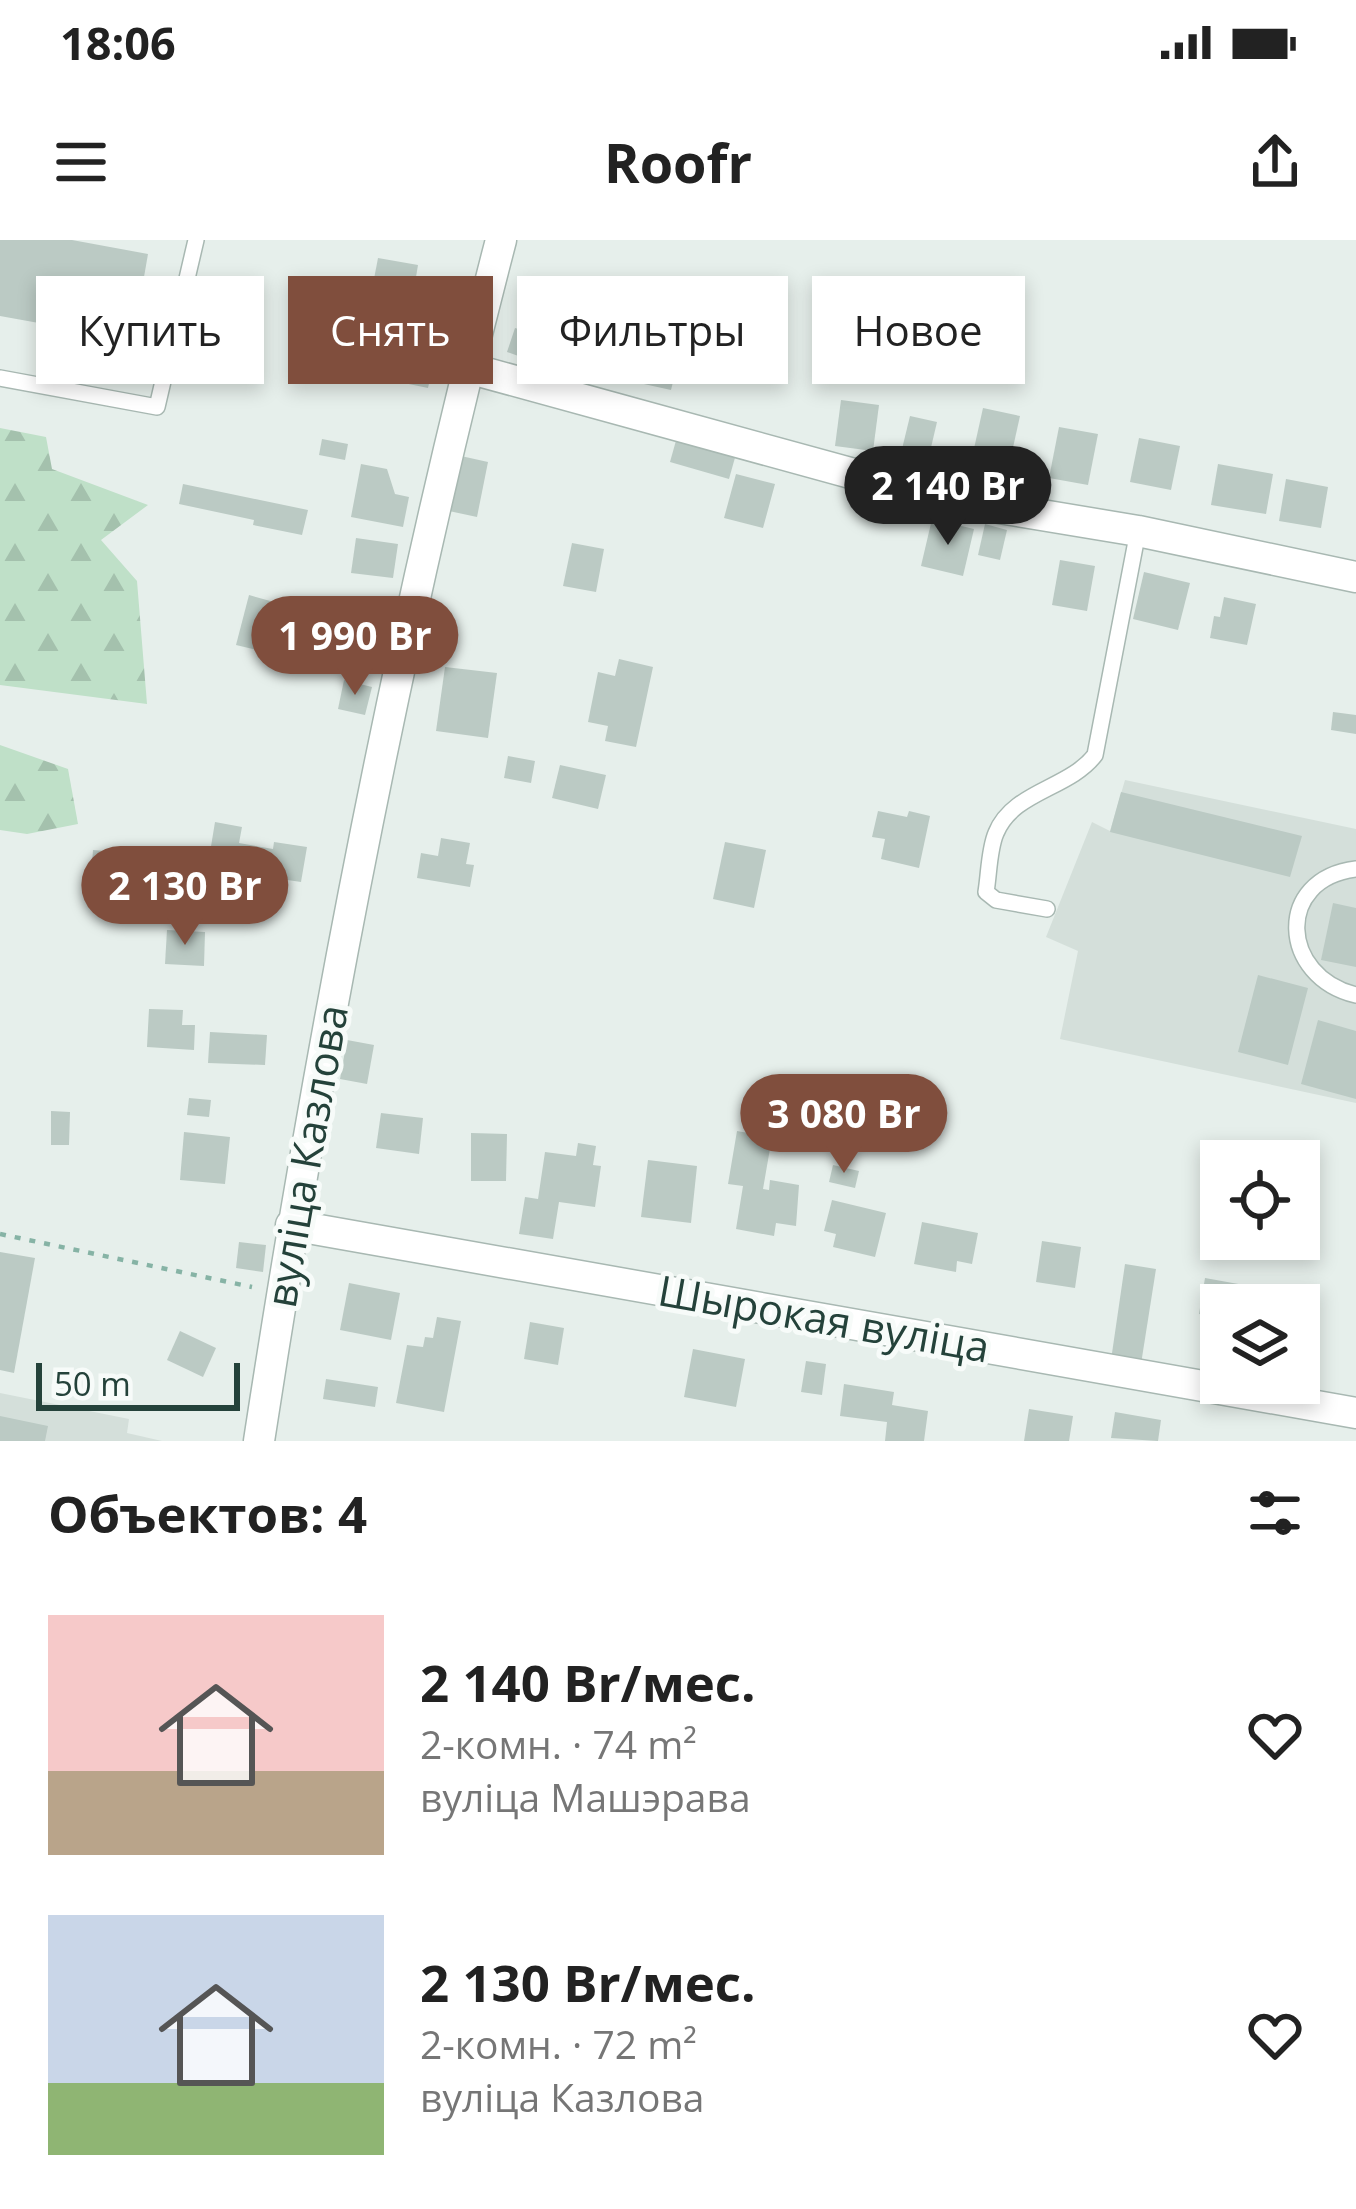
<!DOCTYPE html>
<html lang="ru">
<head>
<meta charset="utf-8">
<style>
	:root { --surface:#fff; --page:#f6f6f6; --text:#222; --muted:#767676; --accent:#804e3d }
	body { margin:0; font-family:"Open Sans",sans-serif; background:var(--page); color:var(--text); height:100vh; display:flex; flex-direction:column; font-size:45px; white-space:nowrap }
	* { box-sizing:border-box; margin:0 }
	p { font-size:39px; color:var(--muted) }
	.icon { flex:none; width:66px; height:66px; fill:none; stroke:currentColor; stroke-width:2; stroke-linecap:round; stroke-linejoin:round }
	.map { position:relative; height:1201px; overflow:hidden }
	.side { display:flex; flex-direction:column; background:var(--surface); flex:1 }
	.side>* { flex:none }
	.hud { position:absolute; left:36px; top:36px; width:1284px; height:108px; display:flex; gap:24px }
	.fabs { position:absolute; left:1200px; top:900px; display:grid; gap:24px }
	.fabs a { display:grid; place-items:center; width:120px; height:120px; border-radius:0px; background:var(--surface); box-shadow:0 6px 18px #0003; font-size:60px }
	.scale { position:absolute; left:36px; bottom:30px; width:204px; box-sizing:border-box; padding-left:12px; border:6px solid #24423a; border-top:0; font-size:33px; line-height:42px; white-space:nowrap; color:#24423a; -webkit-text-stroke:9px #f7fbf9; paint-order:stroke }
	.price { position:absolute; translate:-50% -102px; padding:0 27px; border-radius:42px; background:var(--accent); color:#fff; font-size:39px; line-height:78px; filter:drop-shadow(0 3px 6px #0008) }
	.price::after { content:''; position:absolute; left:50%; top:72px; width:36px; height:27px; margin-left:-18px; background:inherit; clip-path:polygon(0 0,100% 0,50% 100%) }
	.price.on { background:#222; color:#fff }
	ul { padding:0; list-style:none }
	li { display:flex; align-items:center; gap:36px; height:300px; padding:0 48px }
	li span { display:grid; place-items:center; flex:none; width:336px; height:240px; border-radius:0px; color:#555 }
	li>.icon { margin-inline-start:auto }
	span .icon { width:144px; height:144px; fill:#fffc; stroke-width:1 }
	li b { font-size:51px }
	h2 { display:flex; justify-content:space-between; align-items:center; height:144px; padding:0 48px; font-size:51px }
	.pill { padding:0 42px; border-radius:0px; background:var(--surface); box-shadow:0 6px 18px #0003; font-size:42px; line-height:108px }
	.pill.on { background:var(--accent); color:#fff }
	.status { display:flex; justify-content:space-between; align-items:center; height:84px; padding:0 60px; background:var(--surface); direction:ltr }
	.status svg { height:33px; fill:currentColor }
	header { display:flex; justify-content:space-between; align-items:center; height:156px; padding:0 48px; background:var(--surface); font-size:54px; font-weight:700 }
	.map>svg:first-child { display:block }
	.built { fill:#d4dfda }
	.forest { fill:url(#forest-firs) }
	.building { fill:#bbcac4 }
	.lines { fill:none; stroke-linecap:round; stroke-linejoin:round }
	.service-casing { stroke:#a8b8b2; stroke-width:18 }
	.minor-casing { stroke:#a8b8b2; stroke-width:33 }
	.path { stroke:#86b3a5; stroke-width:4.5; stroke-dasharray:6 9; stroke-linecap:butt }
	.service { stroke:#fff; stroke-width:15 }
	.minor { stroke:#fff; stroke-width:30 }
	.labels { text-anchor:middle; stroke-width:10; stroke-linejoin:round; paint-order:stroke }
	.street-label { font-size:42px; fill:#24423a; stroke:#f7fbf9 }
</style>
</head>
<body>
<div class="status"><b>18:06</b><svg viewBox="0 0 49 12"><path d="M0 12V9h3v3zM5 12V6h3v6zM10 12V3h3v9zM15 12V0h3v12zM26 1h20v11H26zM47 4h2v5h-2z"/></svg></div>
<header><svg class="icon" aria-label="menu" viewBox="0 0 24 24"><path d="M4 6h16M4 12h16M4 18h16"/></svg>Roofr<svg class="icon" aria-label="share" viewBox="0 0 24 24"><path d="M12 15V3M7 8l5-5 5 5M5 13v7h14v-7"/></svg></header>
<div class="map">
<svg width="1356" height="1201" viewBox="0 0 1356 1201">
	<defs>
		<pattern id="forest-firs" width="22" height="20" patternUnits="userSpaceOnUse" patternTransform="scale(3)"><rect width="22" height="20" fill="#bfe0c8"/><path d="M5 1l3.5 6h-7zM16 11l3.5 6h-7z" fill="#a4c1ad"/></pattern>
	</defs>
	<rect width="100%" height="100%" fill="#e6efeb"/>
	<!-- built -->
	<g class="built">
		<polygon points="1125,540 1356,589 1356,863 1060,799 1078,711 1046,697 1092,582 1110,591"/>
		<polygon points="0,1153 129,1179 127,1193 162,1201 0,1201"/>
	</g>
	<!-- forest -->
	<g class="forest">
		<polygon points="0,188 46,197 52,229 148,265 101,300 137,341 147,464 0,445"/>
		<polygon points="0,505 68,529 78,584 27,594 0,590"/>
	</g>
	<!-- building -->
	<g class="building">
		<polygon points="0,0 72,0 148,14 133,100 0,76"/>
		<polygon points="378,18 418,25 411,67 370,60"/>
		<polygon points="626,87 652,94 647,119 677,126 671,150 612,137 616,122 607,118 614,95 623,97"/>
		<polygon points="515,88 532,93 524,118 507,112"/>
		<polygon points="381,89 439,101 428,148 370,136"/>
		<polygon points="841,160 879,165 873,211 835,206"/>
		<polygon points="983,168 1020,176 1010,221 973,213"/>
		<polygon points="910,176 937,182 929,216 902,209"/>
		<polygon points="1059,187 1098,194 1088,245 1049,238"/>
		<polygon points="677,197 736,214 729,239 670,222"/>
		<polygon points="1139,198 1180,206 1171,250 1130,242"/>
		<polygon points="322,199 348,204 345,220 319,215"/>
		<polygon points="936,210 951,213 947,236 932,233"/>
		<polygon points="461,216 488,222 477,277 449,271"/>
		<polygon points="361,224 387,229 395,254 409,257 403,287 351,277"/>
		<polygon points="1218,224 1273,234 1266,274 1211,265"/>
		<polygon points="736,234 775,244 763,288 724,278"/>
		<polygon points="1286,239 1328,247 1321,288 1279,281"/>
		<polygon points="183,244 308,270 302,295 253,285 254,280 179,264"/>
		<polygon points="932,279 974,289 963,336 921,326"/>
		<polygon points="985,284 1007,290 1000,320 978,315"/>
		<polygon points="356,298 398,304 393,338 351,333"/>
		<polygon points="572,303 604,309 596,352 563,346"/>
		<polygon points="1060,320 1095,326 1087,371 1052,365"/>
		<polygon points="1144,332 1190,343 1178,390 1133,379"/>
		<polygon points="249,355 274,362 261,411 236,405"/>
		<polygon points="1224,357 1256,364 1247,405 1210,398 1214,376 1220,377"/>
		<polygon points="330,364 381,372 376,398 351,394 348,416 311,411 315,388 325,389"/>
		<polygon points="619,419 653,427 636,507 605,501 608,486 588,482 598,432 615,436"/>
		<polygon points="445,427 497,433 488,498 436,491"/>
		<polygon points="344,440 372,447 365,475 338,469"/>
		<polygon points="1333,472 1356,475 1356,494 1331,490"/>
		<polygon points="508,516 535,521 531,543 504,538"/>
		<polygon points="560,525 606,535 598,569 552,558"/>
		<polygon points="1121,552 1302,596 1290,637 1110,592"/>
		<polygon points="878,571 907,577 909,571 930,576 919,628 881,619 885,599 872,597"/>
		<polygon points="215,582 242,587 239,603 273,609 274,602 307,607 301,642 234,632 232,647 205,643"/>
		<polygon points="441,598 470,603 466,624 474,625 470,647 417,638 421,613 438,616"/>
		<polygon points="725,602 766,610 754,668 713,659"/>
		<polygon points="93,610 164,616 160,659 122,655 123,641 91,638"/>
		<polygon points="1333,663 1356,668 1356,727 1321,720"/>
		<polygon points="167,690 205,692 204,726 165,724"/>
		<polygon points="1258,735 1308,748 1288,825 1238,812"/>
		<polygon points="149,769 183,770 182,785 195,785 194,810 147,807"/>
		<polygon points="1318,780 1356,791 1356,859 1301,844"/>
		<polygon points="210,792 267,795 265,825 208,823"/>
		<polygon points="347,800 374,805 367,844 340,839"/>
		<polygon points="189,858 211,860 209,877 187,875"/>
		<polygon points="51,871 70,872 69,905 51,905"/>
		<polygon points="381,873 423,878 419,914 376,908"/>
		<polygon points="737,891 772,897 763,949 769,950 770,940 799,945 796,986 776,983 774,996 736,989 743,946 728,944"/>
		<polygon points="184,892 230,897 225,944 180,940"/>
		<polygon points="471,893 507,894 506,941 471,941"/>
		<polygon points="578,903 596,906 593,925 601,926 595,967 559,962 553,999 519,994 525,957 538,959 545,912 576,916"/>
		<polygon points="648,920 697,926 691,983 641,977"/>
		<polygon points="833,925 859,931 855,948 829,942"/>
		<polygon points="832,960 886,973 875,1017 833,1007 836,994 824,991"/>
		<polygon points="922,982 978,993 972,1024 957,1021 956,1032 914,1024"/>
		<polygon points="1042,1001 1081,1007 1075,1048 1036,1042"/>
		<polygon points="239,1002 266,1005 263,1032 236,1028"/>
		<polygon points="0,1012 35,1018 14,1133 0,1130"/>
		<polygon points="1125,1024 1156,1029 1141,1124 1111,1120"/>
		<polygon points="1205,1038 1244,1045 1240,1065 1221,1065 1221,1077 1199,1074"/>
		<polygon points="349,1043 400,1053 391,1100 340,1090"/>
		<polygon points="437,1077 461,1081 444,1172 396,1163 407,1105 423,1107 425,1097 433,1098"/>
		<polygon points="530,1082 564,1088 558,1125 524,1119"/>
		<polygon points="180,1091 216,1108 203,1137 167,1120"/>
		<polygon points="693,1109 745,1119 736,1167 684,1157"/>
		<polygon points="806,1121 826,1124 822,1155 801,1152"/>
		<polygon points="326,1139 378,1147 375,1167 323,1159"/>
		<polygon points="844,1144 894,1152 892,1165 928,1171 924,1201 885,1201 887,1182 840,1176"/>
		<polygon points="1029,1169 1073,1176 1069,1201 1024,1201"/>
		<polygon points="1115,1172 1161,1180 1158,1201 1111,1198"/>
		<polygon points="0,1176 48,1186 45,1201 0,1201"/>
	</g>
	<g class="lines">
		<!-- service casing -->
		<g class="service-casing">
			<g id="service">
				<polyline points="0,138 157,167 196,0"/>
				<path d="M1356 629C1274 639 1280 737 1356 755"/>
				<path d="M1047 669 996 660 986 652C989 634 989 609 996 593 1013 551 1069 549 1095 515L1138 291"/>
			</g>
		</g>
		<!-- minor casing -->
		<g class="minor-casing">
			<g id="minor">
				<polyline points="468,128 945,259 1138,291 1356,337"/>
				<polyline points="291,985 1356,1173"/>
				<path d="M259 1201C321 797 398 395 501 0"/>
			</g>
		</g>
		<!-- path -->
		<polyline class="path" points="0,994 252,1047"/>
		<!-- service -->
		<use href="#service" class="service"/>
		<!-- minor -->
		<use href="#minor" class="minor"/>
	</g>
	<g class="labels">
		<!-- street labels -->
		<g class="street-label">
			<text transform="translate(307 916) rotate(-80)" y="15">вуліца Казлова</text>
			<text transform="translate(824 1079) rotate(10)" y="15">Шырокая вуліца</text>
		</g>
	</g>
</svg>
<div class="fabs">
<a><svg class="icon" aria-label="locate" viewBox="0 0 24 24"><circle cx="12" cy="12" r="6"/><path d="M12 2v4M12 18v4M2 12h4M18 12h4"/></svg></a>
<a><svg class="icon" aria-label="layers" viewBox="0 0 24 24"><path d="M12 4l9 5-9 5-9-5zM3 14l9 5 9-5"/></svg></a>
</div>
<div class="scale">50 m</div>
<b class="price on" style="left:948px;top:308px">2 140 Br</b>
<b class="price" style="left:355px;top:458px">1 990 Br</b>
<b class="price" style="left:185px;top:708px">2 130 Br</b>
<b class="price" style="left:844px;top:936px">3 080 Br</b>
<div class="hud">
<a class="pill">Купить</a>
<a class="pill on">Снять</a>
<a class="pill">Фильтры</a>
<a class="pill">Новое</a>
</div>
</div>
<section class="side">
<h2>Объектов: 4<svg class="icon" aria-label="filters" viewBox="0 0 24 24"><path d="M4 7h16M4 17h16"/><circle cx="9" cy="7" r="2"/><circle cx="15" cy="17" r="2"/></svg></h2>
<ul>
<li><span style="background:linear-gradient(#f6c9c9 65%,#b9a48a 0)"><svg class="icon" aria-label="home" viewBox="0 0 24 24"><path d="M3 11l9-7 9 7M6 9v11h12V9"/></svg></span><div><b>2 140 Br/мес.</b><p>2-комн. · 74 m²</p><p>вуліца Машэрава</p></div><svg class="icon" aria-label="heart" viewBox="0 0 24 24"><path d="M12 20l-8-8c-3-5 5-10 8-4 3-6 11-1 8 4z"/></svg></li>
<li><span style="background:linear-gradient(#c9d6e8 70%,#8fb573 0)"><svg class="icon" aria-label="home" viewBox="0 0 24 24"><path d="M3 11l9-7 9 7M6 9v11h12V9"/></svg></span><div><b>2 130 Br/мес.</b><p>2-комн. · 72 m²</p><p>вуліца Казлова</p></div><svg class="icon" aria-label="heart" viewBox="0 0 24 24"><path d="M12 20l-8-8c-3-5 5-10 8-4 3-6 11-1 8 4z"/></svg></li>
</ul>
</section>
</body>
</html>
